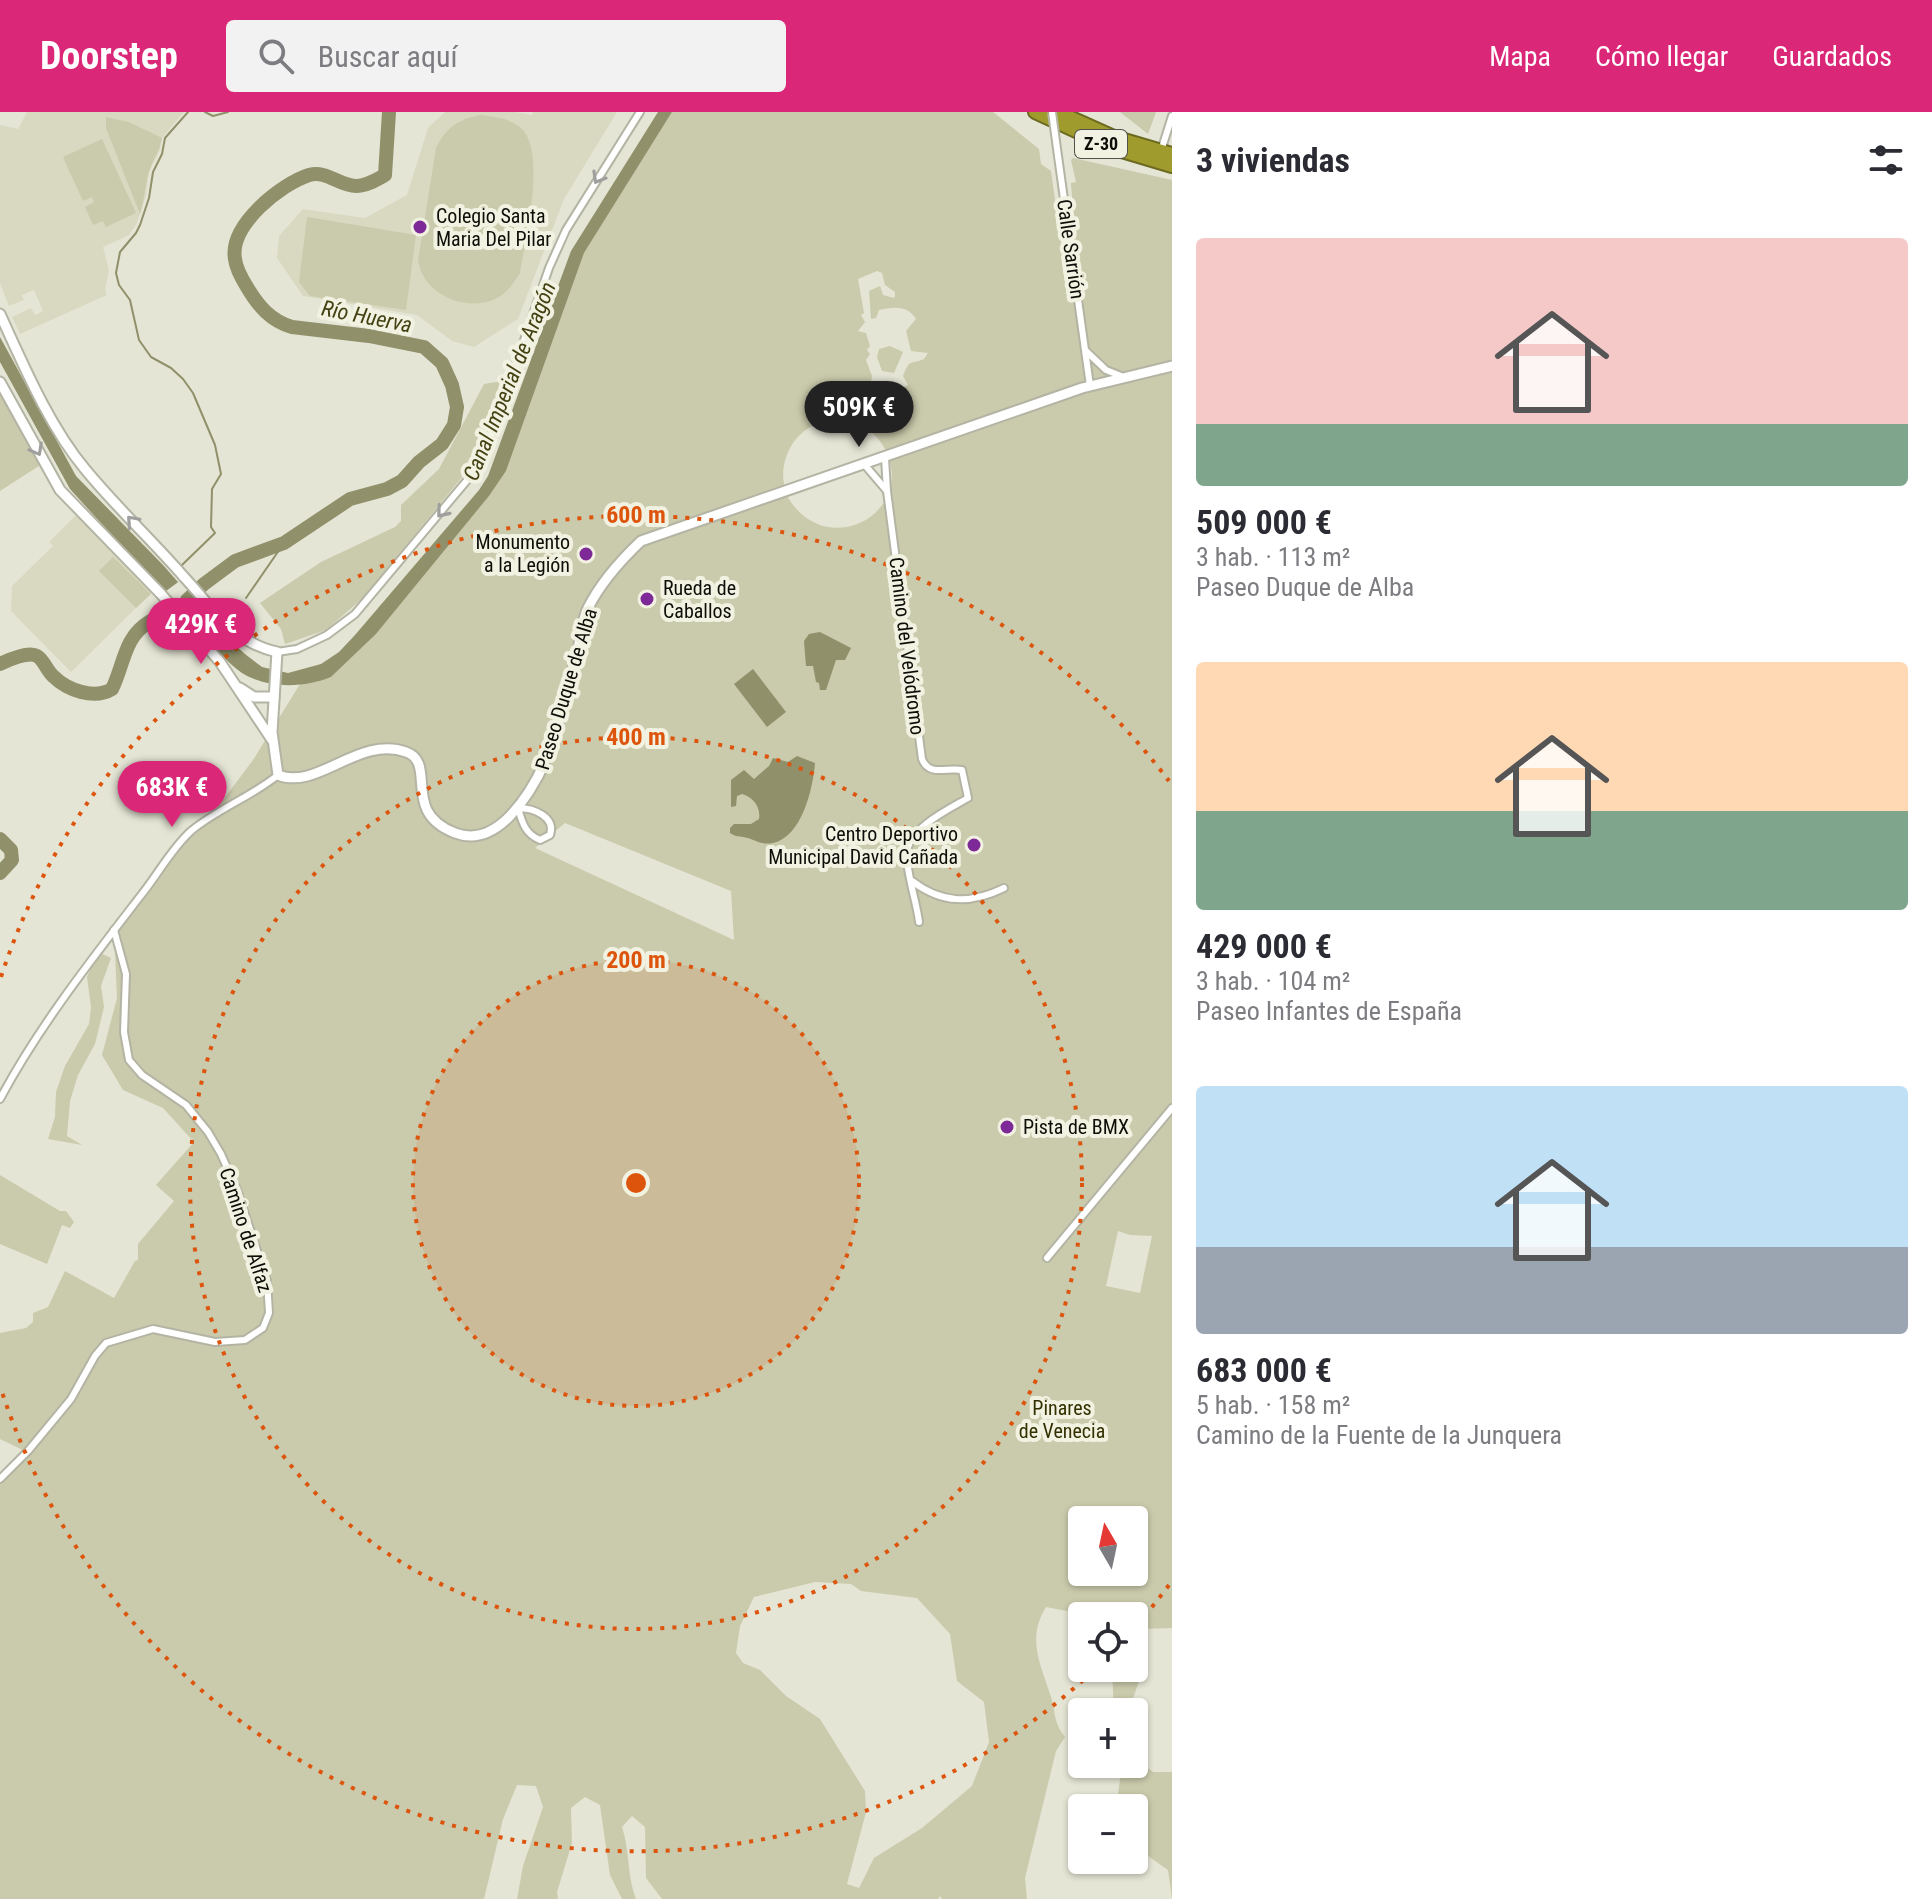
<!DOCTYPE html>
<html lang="es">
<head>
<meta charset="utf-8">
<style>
	:root { --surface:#fff; --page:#f2f2f3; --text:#2b2b33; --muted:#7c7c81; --accent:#db2777 }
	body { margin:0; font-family:"Roboto Condensed",sans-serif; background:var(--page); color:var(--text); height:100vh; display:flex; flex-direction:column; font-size:30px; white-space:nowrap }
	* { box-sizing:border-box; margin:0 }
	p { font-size:26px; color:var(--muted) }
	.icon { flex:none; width:44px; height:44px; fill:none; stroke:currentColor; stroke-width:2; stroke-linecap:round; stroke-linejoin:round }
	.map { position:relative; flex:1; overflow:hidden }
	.side { display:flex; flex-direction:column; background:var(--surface); width:760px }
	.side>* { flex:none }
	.needle { width:52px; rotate:351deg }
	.buttons { position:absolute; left:1068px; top:1394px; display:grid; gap:16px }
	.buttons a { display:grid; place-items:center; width:80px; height:80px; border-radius:8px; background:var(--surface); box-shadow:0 2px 6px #0004; font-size:40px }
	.price { position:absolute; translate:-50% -68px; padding:0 18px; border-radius:28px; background:var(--accent); color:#fff; font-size:26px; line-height:52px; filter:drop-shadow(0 2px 4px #0008) }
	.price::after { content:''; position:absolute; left:50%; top:48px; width:24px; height:18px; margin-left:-12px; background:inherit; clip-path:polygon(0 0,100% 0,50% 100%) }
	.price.selected { background:#222; color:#fff }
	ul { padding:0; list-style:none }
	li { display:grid; align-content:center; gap:16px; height:424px; padding:0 24px }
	li span { display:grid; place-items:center; height:248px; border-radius:8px; color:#555 }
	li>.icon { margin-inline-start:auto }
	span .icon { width:144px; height:144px; fill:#fffc; stroke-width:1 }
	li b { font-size:34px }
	h2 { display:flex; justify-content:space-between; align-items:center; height:96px; padding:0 24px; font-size:34px }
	header { display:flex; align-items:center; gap:48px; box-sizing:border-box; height:112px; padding:0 40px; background:var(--accent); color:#fff }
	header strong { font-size:38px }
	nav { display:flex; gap:44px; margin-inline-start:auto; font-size:28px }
	.search { width:560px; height:72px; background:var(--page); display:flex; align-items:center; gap:20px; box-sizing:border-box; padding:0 28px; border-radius:8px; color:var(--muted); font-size:30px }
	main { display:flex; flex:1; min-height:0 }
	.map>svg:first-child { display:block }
	.built { fill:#d9d9c2 }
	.green { fill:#cacaac; fill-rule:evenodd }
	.water { fill:#90906b }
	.pier { fill:#e5e5d5 }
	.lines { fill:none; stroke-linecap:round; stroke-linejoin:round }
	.stream { stroke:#90906b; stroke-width:2 }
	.river { stroke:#90906b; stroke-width:14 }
	.street-casing { stroke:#b4b4a4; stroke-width:10 }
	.secondary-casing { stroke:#b4b4a4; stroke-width:13 }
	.highway-casing { stroke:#6c6a20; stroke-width:16 }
	.street { stroke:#fff; stroke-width:6 }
	.secondary { stroke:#fff; stroke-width:9 }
	.highway { stroke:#9f9b2d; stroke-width:12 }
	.street-bridge-casing { stroke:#b4b4a4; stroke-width:10; stroke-linecap:butt }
	.street-bridge { stroke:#fff; stroke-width:6 }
	.oneway { stroke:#9f9f9d }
	.ring { fill:none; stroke:#dd550c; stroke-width:4; stroke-dasharray:4 8 }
	.poi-dot { fill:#7e2998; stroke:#f2f2e2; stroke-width:3 }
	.labels { text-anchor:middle; stroke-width:8; stroke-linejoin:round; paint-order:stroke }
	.shield { fill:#f2f2e2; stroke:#52524a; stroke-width:2 }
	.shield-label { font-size:18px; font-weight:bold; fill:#0e0e09 }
	.poi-label { font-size:20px; fill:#0e0e09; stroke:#f2f2e2; text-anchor:start }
	.street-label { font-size:20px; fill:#0e0e09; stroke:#f2f2e2 }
	.park-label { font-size:20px; fill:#333000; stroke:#f2f2e2 }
	.water-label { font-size:22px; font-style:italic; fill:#444213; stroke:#f2f2e2 }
	.centre { fill:#dd550c; stroke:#f2f2e2; stroke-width:4 }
	.ring-label { font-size:24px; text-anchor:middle; font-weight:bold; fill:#dd550c; stroke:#f2f2e2; stroke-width:8; stroke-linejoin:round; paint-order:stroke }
</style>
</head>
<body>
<header>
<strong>Doorstep</strong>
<div class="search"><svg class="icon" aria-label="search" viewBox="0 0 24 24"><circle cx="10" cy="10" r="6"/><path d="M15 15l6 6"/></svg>Buscar aquí</div>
<nav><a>Mapa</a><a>Cómo llegar</a><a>Guardados</a></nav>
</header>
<main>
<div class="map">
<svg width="1172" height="1787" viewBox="0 0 1172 1787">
	<rect width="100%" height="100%" fill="#e5e5d5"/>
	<!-- built -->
	<g class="built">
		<polygon points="27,0 184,0 162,26 160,38 149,60 146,83 137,111 129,123 103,135 109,158 105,179 107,183 20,222 12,205 31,196 35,203 43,199 34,178 22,183 24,188 9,194 0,171 0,13 18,17"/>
		<polygon points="445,0 515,0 532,3 533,0 617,0 564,87 518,207 474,235 452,229 417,203 303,184 277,146 279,124 303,97 365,106 407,83 428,16"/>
		<polygon points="76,403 152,480 71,560 11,499 12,474 53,434 49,430"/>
	</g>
	<!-- green -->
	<g class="green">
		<path d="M672 0H993L1039 37 1041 52 1051 59 1062 138 1070 142 1076 138 1071 71 1076 70 1071 48 1073 46 1172 68V1516L1141 1517V1564L1128 1600H1114L1112 1556H1134V1504H1093L1046 1495C1026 1527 1041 1553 1051 1585 1056 1602 1053 1609 1065 1625L1056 1639 1025 1766 1027 1787H942L940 1784 938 1787H662L646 1766 645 1715 632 1704 622 1715C630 1739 627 1765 636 1787H622L610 1763 600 1693 585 1685 571 1696 572 1731 557 1780 558 1787H517L523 1754 543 1695 536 1674 517 1673 503 1707 484 1787H0V1367L27 1340 0 1327V1221L26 1216 33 1210V1201L48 1195 65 1159 114 1186 135 1149 138 1148V1132L174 1089 156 1073 194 1030 163 996 123 978 102 943 117 886 114 818 178 733 211 704 253 648 300 572 331 565 376 522 489 384 506 359 584 141ZM877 159 882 161 885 173 895 180V184L894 186 883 183 880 174 869 179 871 207 876 206 879 198C894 195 907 193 916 207L906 219 911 239 928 241 924 247C910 253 910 246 903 264L908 273C900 278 889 274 880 277L871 271 872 264 866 248 870 242 867 238 870 234 866 221 858 219 865 210 861 203 864 201 858 167ZM829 308C853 309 873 314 885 337 916 398 834 446 793 393 775 370 783 333 807 317 813 313 822 311 829 308ZM565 711 731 779 734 828 535 736ZM1118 1119 1130 1123 1152 1124 1140 1181 1106 1174ZM1082 1408H1134V1460H1082ZM815 1470 851 1472 861 1479 917 1486 950 1522 957 1569 984 1590 989 1630 972 1674 922 1716 874 1746 859 1776 847 1772 866 1700 865 1679 820 1607 786 1584 760 1558 743 1551 736 1541 740 1514 754 1485Z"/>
		<polygon points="1120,0 1156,0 1148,22"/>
		<path d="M480 3C494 5 510 6 521 16 547 39 525 128 520 161 513 172 506 183 493 188 462 199 424 182 418 149L436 36C447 15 457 8 480 3Z"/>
		<path d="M106 5 129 10 162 26C160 39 154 45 150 57 145 69 145 87 140 102L106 16Z"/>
		<polygon points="102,27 136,101 106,115 103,109 93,113 85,95 94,90 92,85 83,89 63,45"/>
		<polygon points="307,105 416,123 406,198 310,184 299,170"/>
		<polygon points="890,234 903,240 894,261 882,259 877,245 879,237"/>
		<polygon points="0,269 42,352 0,379"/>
		<polygon points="503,269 472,353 363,486 326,518 285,532 281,517 260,491 321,450 395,415 401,409 401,393 439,357 484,272"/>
		<polygon points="113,445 151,482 136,496 99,459"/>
		<polygon points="98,840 111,846 101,874 104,895 95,932 78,963 70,989 67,1024 82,1033 48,1027 55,1005 56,980 65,954 89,912 91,895 87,865"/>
		<polygon points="0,1063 60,1099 66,1099 74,1110 70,1116 62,1113 47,1152 0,1132"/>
		<path d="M1134 1638 1136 1647 1153 1660H1172V1787L1168 1758C1134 1733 1134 1739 1134 1696H1116L1121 1661 1116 1652H1134Z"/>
	</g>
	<!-- water -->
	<g class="water">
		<path d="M658 0H672L584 141 506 359 489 384 376 522 331 565C304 576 268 577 242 561 233 555 225 546 217 539L70 377 0 250V225L76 364 163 453 229 528 245 542 262 555 288 561 321 552 339 540 355 523 479 378 488 364 571 139Z"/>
		<polygon points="820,520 851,536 845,548 836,548 826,578 820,578 819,571 816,570 813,554 806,554 804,529 809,522"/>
		<polygon points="753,557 786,600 767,615 734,572"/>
		<path d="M797 644 815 651C813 676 802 725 773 731 763 733 756 729 748 726 741 724 737 726 730 721V716L734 712H751L759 707C761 695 753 685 742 682L737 684 736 694 731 695V668L744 658 754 667 769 654 773 646 788 650Z"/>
	</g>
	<!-- pier -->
	<polygon class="pier" points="181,468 210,501 193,517 162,482"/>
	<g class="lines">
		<!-- stream -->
		<g class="stream">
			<polyline points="205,0 213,4 228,0"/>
			<polyline points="182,453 215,421 211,415 212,377 221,362 215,333 193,281 183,267 171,256 151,245 139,228 130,188 119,173 116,161 120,140 136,121 140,113 149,86 153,60 162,42 165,26 188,0"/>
			<polyline points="246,486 284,431"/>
		</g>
		<!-- river -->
		<g class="river">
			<path d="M187 488 204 472 235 449 284 431 350 387 387 377 402 369 419 350 442 332 454 313 457 295 452 273 442 251 424 235 369 224 292 215C271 209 258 194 247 175 242 167 236 156 235 147 229 113 281 72 309 63 327 58 339 74 356 74 366 74 376 68 385 63L389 0"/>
			<path d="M0 552C8 548 29 539 37 544 44 548 47 559 53 564 67 578 94 588 112 577 124 553 124 525 149 510 160 504 169 505 178 496"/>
			<polyline points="0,727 11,738 12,748 0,761"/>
		</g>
		<!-- street casing -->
		<g class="street-casing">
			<g id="street">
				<polyline points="1161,39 1172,4"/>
				<polyline points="1058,44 1090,274"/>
				<polyline points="1086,239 1106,258 1121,264"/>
				<path d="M885 346 887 379 922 647C929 665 947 655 962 658L968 686C949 697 909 716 907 740 905 757 917 791 919 810"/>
				<polyline points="864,352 887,379"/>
				<polyline points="277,540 297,537 327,523 355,502 474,360 493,318 549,156 566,118 640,0"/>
				<path d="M518 696C534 696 556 705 550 723L540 728C525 722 522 710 518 696Z"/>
				<path d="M912 769C942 792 971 792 1004 776"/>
				<path d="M0 987C39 914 92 847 142 782 158 762 172 736 191 719 217 697 251 685 278 663"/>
				<polyline points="1047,1146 1172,996"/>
				<polyline points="0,1367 28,1339 71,1287 95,1244 106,1231 153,1217 215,1230 245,1228 263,1216 269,1201 267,1169 237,1078 221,1042 208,1020 186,993 142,963 129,948 124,920 126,862 114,818"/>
			</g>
		</g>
		<!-- secondary casing -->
		<g class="secondary-casing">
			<g id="secondary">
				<path d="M0 202C23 252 49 314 85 357 116 395 152 428 184 465 212 495 234 531 277 540L272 620 278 663C317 679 359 623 406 640 438 651 400 700 455 721 476 729 494 720 509 705 554 658 561 597 578 537 581 524 582 508 588 496 600 472 622 447 641 429L1082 276 1172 254"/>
				<polyline points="0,270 60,378 161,482 220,550 272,628"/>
				<polyline points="240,576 254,585 274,585"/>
			</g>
		</g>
		<!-- highway casing -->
		<g class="highway-casing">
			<g id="highway">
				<polyline points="1035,0 1115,37 1172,54"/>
				<polyline points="1058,0 1114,25 1172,42"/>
			</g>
		</g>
		<!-- street -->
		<use href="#street" class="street"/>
		<!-- secondary -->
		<use href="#secondary" class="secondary"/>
		<!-- highway -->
		<use href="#highway" class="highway"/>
		<!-- street-bridge casing -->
		<g class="street-bridge-casing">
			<polyline id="street-bridge" points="1052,0 1058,44"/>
		</g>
		<!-- street-bridge -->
		<use href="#street-bridge" class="street-bridge"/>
	</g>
	<!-- one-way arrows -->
	<defs><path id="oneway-chevron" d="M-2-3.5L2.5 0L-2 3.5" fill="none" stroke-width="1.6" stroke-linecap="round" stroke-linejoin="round" transform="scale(2)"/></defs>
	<g class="oneway">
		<use href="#oneway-chevron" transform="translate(598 66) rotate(120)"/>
		<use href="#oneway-chevron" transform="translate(37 338) rotate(61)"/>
		<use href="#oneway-chevron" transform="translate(442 400) rotate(130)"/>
		<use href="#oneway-chevron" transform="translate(132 409) rotate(-132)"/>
	</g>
	<!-- distance rings -->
	<circle cx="636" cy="1071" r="223" fill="#dd550c" fill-opacity=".12"/>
	<g class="ring">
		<circle cx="636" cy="1071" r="223"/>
		<circle cx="636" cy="1071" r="446"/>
		<path d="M1169 1473A668 668 0 0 1 1136 1514M1092 1560A668 668 0 0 1 1 1277M1 865A668 668 0 0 1 1169 669"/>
	</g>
	<!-- markers -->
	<g class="poi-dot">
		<circle cx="420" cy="115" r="8"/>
		<circle cx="586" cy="442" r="8"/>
		<circle cx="647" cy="487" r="8"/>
		<circle cx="974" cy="733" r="8"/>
		<circle cx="1007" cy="1015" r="8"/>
	</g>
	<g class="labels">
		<!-- shield labels -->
		<rect class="shield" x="1075" y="18" width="52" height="28" rx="6"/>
		<g class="shield-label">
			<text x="1101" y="38">Z-30</text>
		</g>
		<!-- poi labels -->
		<g class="poi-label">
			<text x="436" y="111">Colegio Santa<tspan x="436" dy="23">Maria Del Pilar</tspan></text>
			<text x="570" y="437" text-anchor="end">Monumento<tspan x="570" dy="23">a la Legión</tspan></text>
			<text x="663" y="483">Rueda de<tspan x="663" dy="23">Caballos</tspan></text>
			<text x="958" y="729" text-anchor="end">Centro Deportivo<tspan x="958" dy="23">Municipal David Cañada</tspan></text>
			<text x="1023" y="1022">Pista de BMX</text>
		</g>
		<!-- street labels -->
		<g class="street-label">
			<text transform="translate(1071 137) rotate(82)" y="7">Calle Sarrión</text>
			<text transform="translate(907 534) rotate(83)" y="7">Camino del Velódromo</text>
			<text transform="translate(566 577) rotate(-73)" y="7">Paseo Duque de Alba</text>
			<text transform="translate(246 1118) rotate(72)" y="7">Camino de Alfaz</text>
		</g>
		<!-- park labels -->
		<g class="park-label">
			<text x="1062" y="1303">Pinares<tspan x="1062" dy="23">de Venecia</tspan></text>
		</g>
		<!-- water labels -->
		<g class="water-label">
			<text transform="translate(367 204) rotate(11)" y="8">Río Huerva</text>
			<text transform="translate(509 269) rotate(-68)" y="8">Canal Imperial de Aragón</text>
		</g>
	</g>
	<circle cx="636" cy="1071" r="12" class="centre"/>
	<g class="ring-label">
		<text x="636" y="411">600 m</text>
		<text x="636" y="633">400 m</text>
		<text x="636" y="856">200 m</text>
	</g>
</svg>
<div class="buttons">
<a><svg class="needle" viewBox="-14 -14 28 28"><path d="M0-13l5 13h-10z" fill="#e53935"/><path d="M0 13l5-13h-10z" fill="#7c7c81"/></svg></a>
<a><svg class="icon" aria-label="locate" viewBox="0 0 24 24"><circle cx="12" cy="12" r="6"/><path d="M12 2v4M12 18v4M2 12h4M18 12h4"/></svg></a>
<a>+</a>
<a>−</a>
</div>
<b class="price selected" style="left:859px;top:337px">509K €</b>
<b class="price" style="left:201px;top:554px">429K €</b>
<b class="price" style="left:172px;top:717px">683K €</b>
</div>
<section class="side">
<h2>3 viviendas<svg class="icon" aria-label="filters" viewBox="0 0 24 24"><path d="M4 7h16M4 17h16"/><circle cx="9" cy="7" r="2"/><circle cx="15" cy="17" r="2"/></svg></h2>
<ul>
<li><span style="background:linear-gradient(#f6c9c9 75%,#7fa58c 0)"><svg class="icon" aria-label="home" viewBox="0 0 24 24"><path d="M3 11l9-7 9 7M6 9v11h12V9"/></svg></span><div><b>509 000 €</b><p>3 hab. · 113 m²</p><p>Paseo Duque de Alba</p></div></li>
<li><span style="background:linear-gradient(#ffd9b3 60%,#7fa58c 0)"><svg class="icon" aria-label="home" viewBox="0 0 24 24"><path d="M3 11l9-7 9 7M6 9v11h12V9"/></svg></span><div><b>429 000 €</b><p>3 hab. · 104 m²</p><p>Paseo Infantes de España</p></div></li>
<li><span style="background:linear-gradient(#bfe0f5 65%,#9aa5b1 0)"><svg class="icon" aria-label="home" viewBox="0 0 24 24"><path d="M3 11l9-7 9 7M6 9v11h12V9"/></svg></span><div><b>683 000 €</b><p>5 hab. · 158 m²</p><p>Camino de la Fuente de la Junquera</p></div></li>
</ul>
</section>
</main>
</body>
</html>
